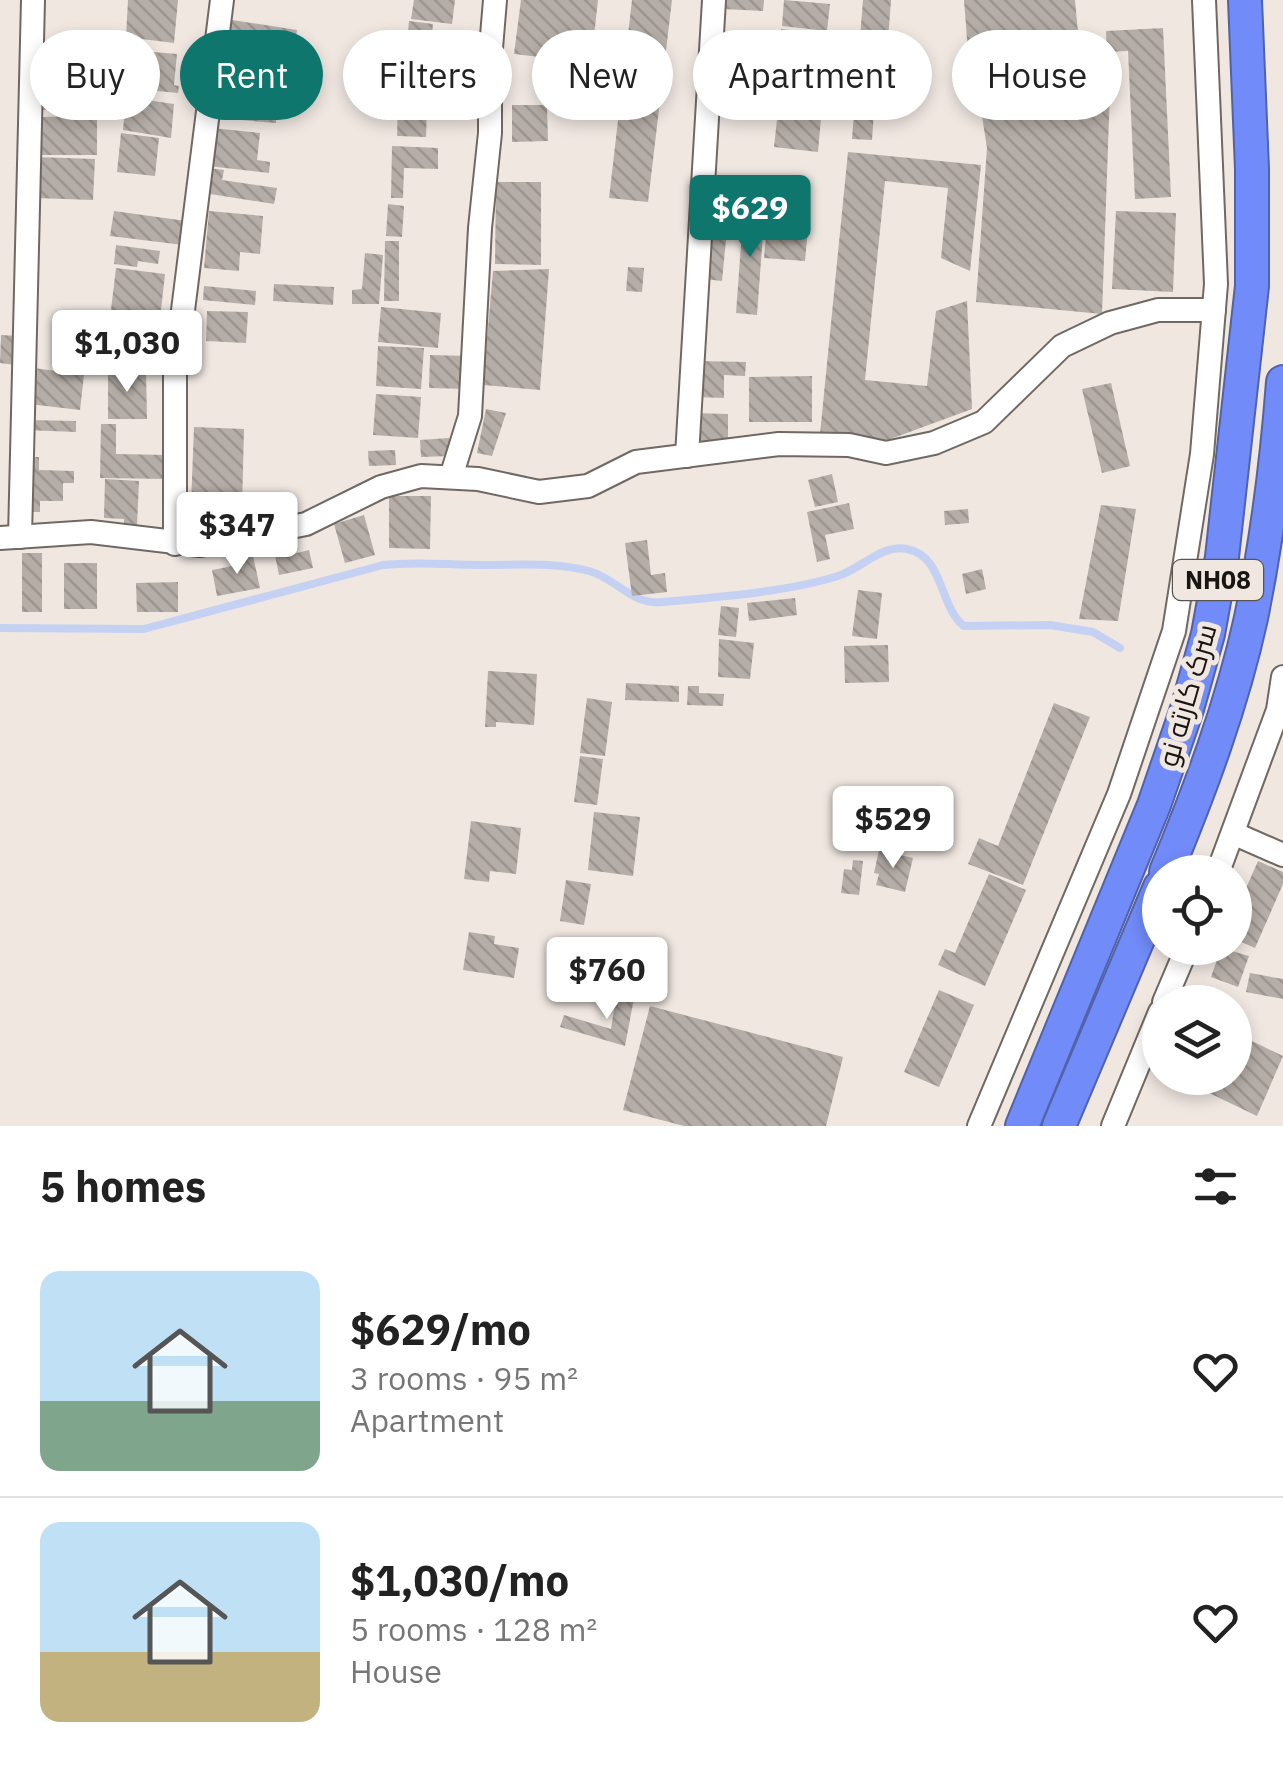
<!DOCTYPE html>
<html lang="en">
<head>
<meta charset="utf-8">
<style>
	:root { --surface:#fff; --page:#f2f2f2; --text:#222; --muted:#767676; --line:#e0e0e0; --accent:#0f766e }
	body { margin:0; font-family:"IBM Plex Sans",Cairo,sans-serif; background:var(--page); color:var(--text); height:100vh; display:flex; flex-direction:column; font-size:38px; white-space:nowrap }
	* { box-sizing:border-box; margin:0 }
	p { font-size:32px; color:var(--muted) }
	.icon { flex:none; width:55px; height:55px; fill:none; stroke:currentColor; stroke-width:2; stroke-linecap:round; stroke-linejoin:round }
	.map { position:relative; height:1126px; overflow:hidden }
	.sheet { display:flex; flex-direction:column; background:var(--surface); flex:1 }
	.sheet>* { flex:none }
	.guide { position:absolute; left:30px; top:30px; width:1225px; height:90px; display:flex; gap:20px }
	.tools { position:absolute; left:1142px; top:855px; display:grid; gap:20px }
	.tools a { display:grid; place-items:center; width:110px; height:110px; border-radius:50%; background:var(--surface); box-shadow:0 5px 15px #0003; font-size:50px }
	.price { position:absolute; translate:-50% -85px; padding:0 22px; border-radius:10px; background:#fff; color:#222; font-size:32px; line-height:65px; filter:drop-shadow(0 2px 5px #0008) }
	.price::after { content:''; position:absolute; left:50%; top:60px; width:30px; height:22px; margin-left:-15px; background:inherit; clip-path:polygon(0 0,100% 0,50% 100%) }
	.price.on { background:var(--accent); color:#fff }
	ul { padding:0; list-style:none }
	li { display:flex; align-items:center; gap:30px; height:250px; padding:0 40px }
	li+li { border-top:2px solid var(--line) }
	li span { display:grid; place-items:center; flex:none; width:280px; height:200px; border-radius:20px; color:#555 }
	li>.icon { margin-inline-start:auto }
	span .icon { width:120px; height:120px; fill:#fffc; stroke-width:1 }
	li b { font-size:42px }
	h2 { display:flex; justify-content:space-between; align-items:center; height:120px; padding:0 40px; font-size:42px }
	.chip { padding:0 35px; border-radius:45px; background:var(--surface); box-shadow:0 5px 15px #0003; font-size:35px; line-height:90px }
	.chip.on { background:var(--accent); color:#fff }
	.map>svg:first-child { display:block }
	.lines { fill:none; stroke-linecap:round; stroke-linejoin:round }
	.stream { stroke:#c5d1f3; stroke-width:8 }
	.building { fill:url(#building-back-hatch) }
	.minor-casing { stroke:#706863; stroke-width:26 }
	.highway-casing { stroke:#5262a8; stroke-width:36 }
	.minor { stroke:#fff; stroke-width:22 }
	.highway { stroke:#718bf8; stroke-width:32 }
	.labels { text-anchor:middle; stroke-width:10; stroke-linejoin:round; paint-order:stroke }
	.shield { fill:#f0e7e1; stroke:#595451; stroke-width:2.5 }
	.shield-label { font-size:25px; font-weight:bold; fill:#181513 }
	.street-label { font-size:28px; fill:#181513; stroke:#f0e7e1 }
</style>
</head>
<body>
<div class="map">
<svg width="1283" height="1126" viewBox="0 0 1283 1126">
	<defs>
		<pattern id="building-back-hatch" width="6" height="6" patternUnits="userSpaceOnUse" patternTransform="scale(2.5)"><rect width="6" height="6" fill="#b5ada7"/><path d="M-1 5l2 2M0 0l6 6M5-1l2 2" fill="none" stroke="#9b948f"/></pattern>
	</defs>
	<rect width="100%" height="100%" fill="#f0e7e1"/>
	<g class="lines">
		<!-- stream -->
		<path class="stream" d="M0 628 144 629 383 565C416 561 448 565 482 565 516 565 555 562 589 571 618 579 631 606 664 602 718 597 787 592 838 576 861 569 881 544 907 549 944 556 939 607 964 626L1050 625 1093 632 1120 648"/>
	</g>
	<!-- building -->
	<g class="building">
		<polygon points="128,0 178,0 174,43 126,37"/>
		<polygon points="414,0 455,0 452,24 411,19"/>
		<polygon points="521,0 598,0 591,63 514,54"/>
		<polygon points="632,0 672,0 648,202 609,198"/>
		<polygon points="723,0 764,0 763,11 723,9"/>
		<polygon points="784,0 830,4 827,31 782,26"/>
		<polygon points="863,0 891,0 888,40 879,39 872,140 852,139"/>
		<polygon points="964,0 1075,0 1080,55 969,65"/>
		<polygon points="226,19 297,30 293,60 279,58 282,39 224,31"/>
		<polygon points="409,21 433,24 431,42 485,48 483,71 405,62"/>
		<polygon points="1163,28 1171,197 1135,199 1128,51 1107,52 1106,31"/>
		<polygon points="781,29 844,36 841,63 779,56"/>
		<polygon points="224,35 267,42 265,55 234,50 232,63 220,61"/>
		<polygon points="129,50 177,54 174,85 179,86 178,93 125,88"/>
		<polygon points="783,59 828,66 824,96 778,89"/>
		<polygon points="1111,63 1102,314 976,302 987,148 976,78"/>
		<polygon points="221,71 280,76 276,123 216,118"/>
		<polygon points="102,73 102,109 37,110 36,74"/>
		<polygon points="126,97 174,104 171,138 123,130"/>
		<polygon points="779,101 822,106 818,152 774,147"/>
		<polygon points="512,105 547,105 548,141 512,142"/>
		<polygon points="398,106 427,107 426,137 397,136"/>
		<polygon points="97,116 97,155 37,155 36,117"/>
		<polygon points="212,128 260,133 257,160 270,162 269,173 208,166"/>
		<polygon points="121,133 159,138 155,176 117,172"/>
		<polygon points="392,146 438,148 438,169 404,168 403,198 391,198"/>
		<polygon points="848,152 981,165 970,271 941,258 948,188 885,181 865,380 927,386 936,311 967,301 972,409 885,441 820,434"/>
		<polygon points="36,157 95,159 93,200 35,198"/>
		<polygon points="208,168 224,170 222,180 277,188 274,204 204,193"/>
		<polygon points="496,182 541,182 541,265 495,264"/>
		<polygon points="388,204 404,206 402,237 386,236"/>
		<polygon points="744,204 765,206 757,315 736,313"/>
		<polygon points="709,207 729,209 722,281 704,279"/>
		<polygon points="114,211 186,221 183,245 110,236"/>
		<polygon points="209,211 263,216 260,254 240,252 239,271 204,268"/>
		<polygon points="1116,211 1176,213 1173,292 1112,289"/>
		<polygon points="768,215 809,219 805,261 764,258"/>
		<polygon points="385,241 399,241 399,301 384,301"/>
		<polygon points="116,245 160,251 158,264 138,261 137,267 114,264"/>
		<polygon points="365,253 383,255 379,304 352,304 352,290 362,289"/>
		<polygon points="628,267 644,268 642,292 626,291"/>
		<polygon points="116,268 165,274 160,319 149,317 147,331 109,326"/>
		<polygon points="549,269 540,390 483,385 493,271"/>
		<polygon points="274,284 334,287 333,305 273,301"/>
		<polygon points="204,286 256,291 255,305 203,300"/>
		<polygon points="381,307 441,313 438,348 378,342"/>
		<polygon points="207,311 248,312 246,343 206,341"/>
		<polygon points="1,335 18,336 16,365 0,363"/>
		<polygon points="378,346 424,348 421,389 376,386"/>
		<polygon points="430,355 468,356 467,389 429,388"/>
		<polygon points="698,361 746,362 745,376 724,375 724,398 697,397"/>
		<polygon points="34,368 84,375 80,410 29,404"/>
		<polygon points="146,371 147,419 108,419 108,372"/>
		<polygon points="812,376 812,422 749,422 749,377"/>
		<polygon points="1111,383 1130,466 1102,473 1082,389"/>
		<polygon points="376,394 421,397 418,438 373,435"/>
		<polygon points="486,409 506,413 492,456 477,453"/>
		<polygon points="692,413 728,414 728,441 692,441"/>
		<polygon points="26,420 76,421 76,432 25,430"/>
		<polygon points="101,424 116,424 116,454 168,455 167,479 100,478"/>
		<polygon points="194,427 244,429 242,507 191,505"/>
		<polygon points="449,438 450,456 421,457 420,440"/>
		<polygon points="395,450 396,465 369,466 368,451"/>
		<polygon points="30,457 39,457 39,470 74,471 74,483 63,483 63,501 40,501 40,512 29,512"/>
		<polygon points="832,474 838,502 815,507 808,480"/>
		<polygon points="105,479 139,481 137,526 124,525 124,519 104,518"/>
		<polygon points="389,496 431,496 430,549 389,548"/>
		<polygon points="849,503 854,529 825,535 830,559 817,562 807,512"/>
		<polygon points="1101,505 1136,509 1118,621 1079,619"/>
		<polygon points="968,509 969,523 945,525 944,511"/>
		<polygon points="364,515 375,555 345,563 334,524"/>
		<polygon points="647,540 651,575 665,573 667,592 632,596 625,543"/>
		<polygon points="283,543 285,556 309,550 313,568 279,575 273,545"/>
		<polygon points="252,551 260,588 217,596 212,570 243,564 241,553"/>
		<rect x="22" y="553" width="20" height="59"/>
		<rect x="64" y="563" width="33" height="46"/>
		<polygon points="982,569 986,589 966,594 962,574"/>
		<polygon points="178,582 178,612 137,612 136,583"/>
		<polygon points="858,590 882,593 877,639 852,636"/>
		<polygon points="795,598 797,615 749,621 747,603"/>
		<polygon points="721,606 739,608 736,637 718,635"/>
		<polygon points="719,639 754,643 750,679 718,677"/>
		<polygon points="888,645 889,682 845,683 844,646"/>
		<polygon points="488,671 537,674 534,725 496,722 496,727 485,727"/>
		<polygon points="626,683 679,686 679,702 625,700"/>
		<polygon points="688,686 699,686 699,693 724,694 723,706 687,705"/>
		<polygon points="587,698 612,702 605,756 580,753"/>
		<polygon points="1054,703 1090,717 1023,885 968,864 979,838 998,846"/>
		<polygon points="580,756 603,759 597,805 574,802"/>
		<polygon points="594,812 640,817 633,876 588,870"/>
		<polygon points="471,821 521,828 516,874 490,871 489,882 464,879"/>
		<polygon points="879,850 913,858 905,892 876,885 879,874 874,873"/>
		<polygon points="853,860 863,861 859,895 841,893 844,869 852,870"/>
		<polygon points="1258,861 1283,872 1283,884 1255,948 1235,939 1235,913"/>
		<polygon points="989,874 1026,890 985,986 938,965 945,949 955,953"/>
		<polygon points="566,880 591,884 584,925 560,921"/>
		<polygon points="469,932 495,936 494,944 519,948 514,978 463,970"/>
		<polygon points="1221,948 1249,956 1238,987 1211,977"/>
		<polygon points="1250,973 1283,979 1283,999 1246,992"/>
		<polygon points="617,990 635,993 625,1046 560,1027 564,1015 611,1029"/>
		<polygon points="939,990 974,1005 939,1087 904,1072"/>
		<polygon points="650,1006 843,1057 826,1126 684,1126 623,1110"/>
		<polygon points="1235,1033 1283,1056 1257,1116 1178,1078 1235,1078"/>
	</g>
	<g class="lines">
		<!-- minor casing -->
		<g class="minor-casing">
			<g id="minor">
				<polyline points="687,456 714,0"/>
				<polyline points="451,477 470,416 480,228 490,133 490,60 495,0"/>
				<polyline points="20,537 33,0"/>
				<polyline points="0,538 91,532 200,545 306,524 381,487 421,476 478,479 539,492 588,486 636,462 779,444 849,445 886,453 934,443 984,422 1062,346 1110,323 1158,310 1214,310"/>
				<polyline points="175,544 175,374 222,0"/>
				<polyline points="1235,834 1283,855"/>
				<polyline points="1218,872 1278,710 1283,677"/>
				<polyline points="1164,1002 1187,948"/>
				<polyline points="979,1126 1119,794 1174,631 1202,454 1216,284 1204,0"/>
				<polyline points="1113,1126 1160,1012"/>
			</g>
		</g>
		<!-- highway casing -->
		<g class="highway-casing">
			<g id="highway">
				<path d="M1166 872C1200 790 1232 705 1251 618 1267 540 1277 461 1283 382"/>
				<polyline points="1022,1126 1154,805 1187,709 1208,634 1222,557 1252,286 1252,169 1245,0"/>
				<polyline points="1059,1126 1160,887"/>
			</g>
		</g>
		<!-- minor -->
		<use href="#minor" class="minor"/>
		<!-- highway -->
		<use href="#highway" class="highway"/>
	</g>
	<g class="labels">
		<!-- shield labels -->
		<rect class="shield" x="1173" y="560" width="90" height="40" rx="8"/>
		<g class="shield-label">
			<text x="1218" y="589">NH08</text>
		</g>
		<!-- street labels -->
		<g class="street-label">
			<text transform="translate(1187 695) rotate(-74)" y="10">سرک کارته نو</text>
		</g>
	</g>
</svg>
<div class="tools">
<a><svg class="icon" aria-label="locate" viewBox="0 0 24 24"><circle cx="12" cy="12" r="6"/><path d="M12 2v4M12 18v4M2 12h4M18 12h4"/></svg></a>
<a><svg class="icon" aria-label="layers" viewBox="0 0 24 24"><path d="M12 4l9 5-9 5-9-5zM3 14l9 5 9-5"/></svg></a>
</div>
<b class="price on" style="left:750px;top:260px">$629</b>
<b class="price" style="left:127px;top:395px">$1,030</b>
<b class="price" style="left:237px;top:577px">$347</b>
<b class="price" style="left:893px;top:871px">$529</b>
<b class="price" style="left:607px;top:1022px">$760</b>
<div class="guide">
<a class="chip">Buy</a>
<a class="chip on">Rent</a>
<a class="chip">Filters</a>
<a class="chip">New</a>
<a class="chip">Apartment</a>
<a class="chip">House</a>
</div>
</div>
<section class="sheet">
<h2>5 homes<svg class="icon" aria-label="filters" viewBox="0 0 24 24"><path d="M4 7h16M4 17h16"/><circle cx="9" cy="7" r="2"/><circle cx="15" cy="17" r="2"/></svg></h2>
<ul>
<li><span style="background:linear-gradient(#bfe0f5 65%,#7fa58c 0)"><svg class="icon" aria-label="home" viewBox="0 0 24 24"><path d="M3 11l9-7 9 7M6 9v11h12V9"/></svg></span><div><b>$629/mo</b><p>3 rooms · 95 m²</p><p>Apartment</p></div><svg class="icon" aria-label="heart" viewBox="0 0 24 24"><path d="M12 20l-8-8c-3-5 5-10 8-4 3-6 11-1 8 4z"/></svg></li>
<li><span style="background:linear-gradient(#bfe0f5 65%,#c2b280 0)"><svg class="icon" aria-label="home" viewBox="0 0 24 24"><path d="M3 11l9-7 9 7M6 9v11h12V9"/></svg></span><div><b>$1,030/mo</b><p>5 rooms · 128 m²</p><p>House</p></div><svg class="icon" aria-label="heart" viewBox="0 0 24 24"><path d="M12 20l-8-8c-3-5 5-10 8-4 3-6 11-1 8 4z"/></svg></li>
</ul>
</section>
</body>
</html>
